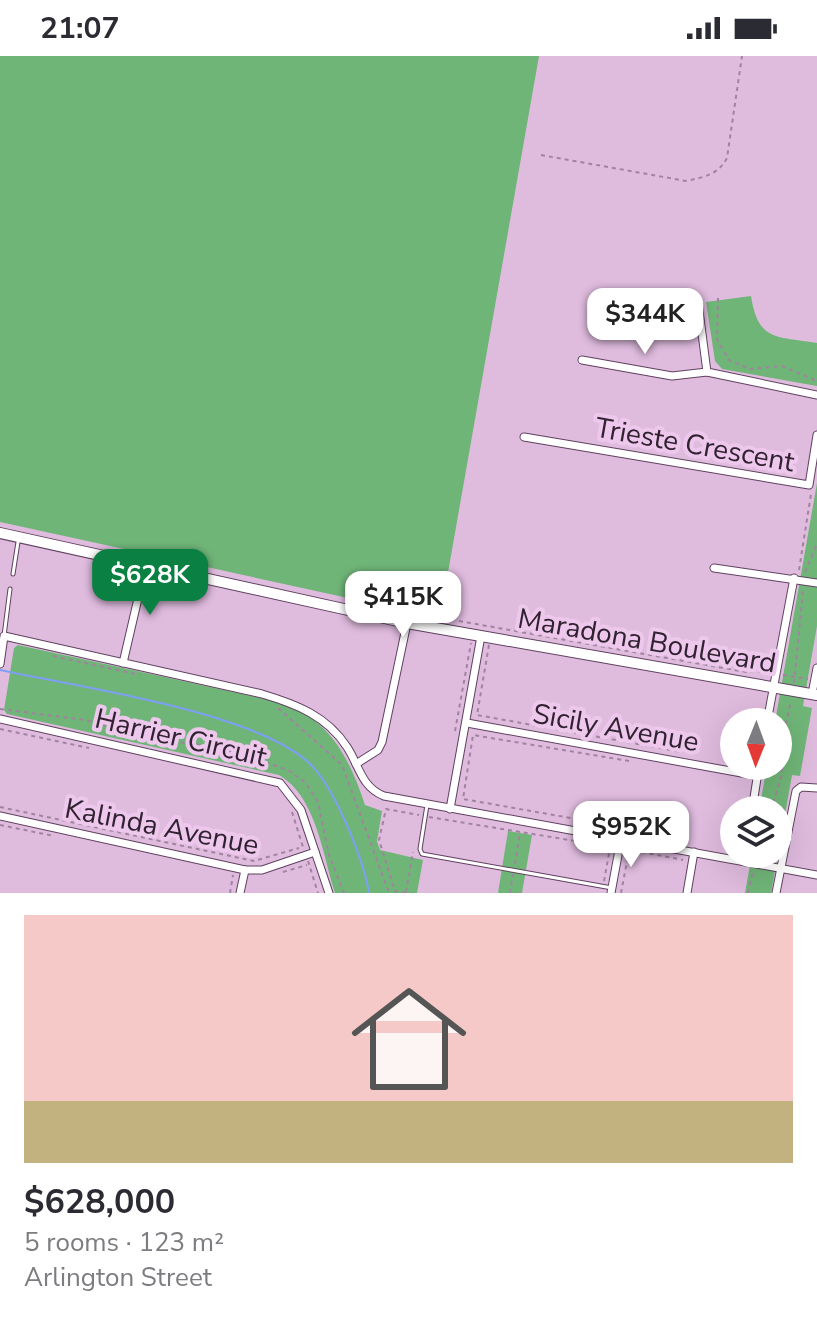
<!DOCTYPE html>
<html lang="en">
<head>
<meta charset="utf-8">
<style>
	:root { --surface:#fff; --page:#f7f7f7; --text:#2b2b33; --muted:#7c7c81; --accent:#0b8043 }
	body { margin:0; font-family:"Nunito Sans",sans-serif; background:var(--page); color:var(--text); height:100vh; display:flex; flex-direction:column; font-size:30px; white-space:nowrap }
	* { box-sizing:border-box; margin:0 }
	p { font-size:26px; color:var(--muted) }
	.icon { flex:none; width:44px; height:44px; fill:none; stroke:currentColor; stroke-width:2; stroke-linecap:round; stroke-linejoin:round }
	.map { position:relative; height:837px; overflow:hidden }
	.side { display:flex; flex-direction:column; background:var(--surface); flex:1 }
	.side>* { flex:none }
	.needle { width:52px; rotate:181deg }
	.buttons { position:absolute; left:720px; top:652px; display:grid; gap:16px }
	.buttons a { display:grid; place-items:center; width:72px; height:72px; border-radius:50%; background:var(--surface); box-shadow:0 8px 32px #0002; font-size:40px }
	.price { position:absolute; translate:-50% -68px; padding:0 18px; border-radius:16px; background:#fff; color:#222; font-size:26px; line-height:52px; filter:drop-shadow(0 2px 4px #0008) }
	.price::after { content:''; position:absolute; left:50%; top:48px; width:24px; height:18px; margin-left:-12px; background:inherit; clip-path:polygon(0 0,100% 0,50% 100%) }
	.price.active { background:var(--accent); color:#fff }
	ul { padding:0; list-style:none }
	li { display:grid; align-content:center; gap:16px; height:424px; padding:0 24px }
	li span { display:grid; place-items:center; height:248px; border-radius:0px; color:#555 }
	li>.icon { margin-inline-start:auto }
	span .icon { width:144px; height:144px; fill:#fffc; stroke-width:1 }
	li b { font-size:34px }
	.status { display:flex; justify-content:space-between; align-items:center; height:56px; padding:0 40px; background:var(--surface); direction:ltr }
	.status svg { height:22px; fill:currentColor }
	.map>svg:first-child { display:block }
	.green { fill:#70b578 }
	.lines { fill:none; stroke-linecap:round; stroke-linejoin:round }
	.stream { stroke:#7d9ff5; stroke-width:2 }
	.lane-casing { stroke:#604160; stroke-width:5 }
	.street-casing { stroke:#604160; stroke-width:9 }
	.secondary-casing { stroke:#604160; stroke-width:12 }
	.path { stroke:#a0849f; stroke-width:2; stroke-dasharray:4 4; stroke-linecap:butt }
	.lane { stroke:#fff; stroke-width:3 }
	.street { stroke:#fff; stroke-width:7 }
	.secondary { stroke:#fff; stroke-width:10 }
	.labels { text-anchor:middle; stroke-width:8; stroke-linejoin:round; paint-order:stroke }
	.street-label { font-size:28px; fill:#302230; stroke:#edc8ec }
</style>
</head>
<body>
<div class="status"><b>21:07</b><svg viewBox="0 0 49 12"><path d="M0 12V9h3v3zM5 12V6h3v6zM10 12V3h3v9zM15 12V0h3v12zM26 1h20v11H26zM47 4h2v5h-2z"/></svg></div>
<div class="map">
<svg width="817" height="837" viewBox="0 0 817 837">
	<rect width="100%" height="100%" fill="#dfbbde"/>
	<!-- green -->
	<g class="green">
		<polygon points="0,0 539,0 440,562 0,466"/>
		<path d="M751 240C758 286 777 280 817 287V330L722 313 715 305 706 246Z"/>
		<polygon points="817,427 817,570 803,650 812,652 800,720 792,719 771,837 745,837 752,798 778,798 778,754 759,754 767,710 778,710 778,666 775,666"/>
		<path d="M18 589 279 646C330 663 349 701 365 749L382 755 377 785 380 794 423 804 417 837H335C323 800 316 740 279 719L7 658 4 654 14 592Z"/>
		<polygon points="508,775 532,779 522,837 498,837"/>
	</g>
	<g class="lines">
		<!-- stream -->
		<path class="stream" d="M0 614C78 631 251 655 308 706 334 729 363 802 369 837"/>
		<!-- lane casing -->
		<g class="lane-casing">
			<g id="lane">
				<polyline points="13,518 18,486"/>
				<polyline points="4,580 10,533"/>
				<polyline points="427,749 420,793 422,798 612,832"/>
			</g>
		</g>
		<!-- street casing -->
		<g class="street-casing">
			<g id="street">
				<polyline points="698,247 707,316 817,339"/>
				<polyline points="582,304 672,320 707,316"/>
				<polyline points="524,381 809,429 817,379"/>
				<polyline points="714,512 817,527"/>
				<polyline points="123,607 146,508"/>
				<path d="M0 608 4 580 262 638C296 648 327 660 347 691 359 709 361 731 384 740L817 819"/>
				<polyline points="812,638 817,612"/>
				<polyline points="0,663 280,727 301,754 329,837"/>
				<polyline points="767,666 794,522"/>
				<polyline points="467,667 758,720"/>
				<polyline points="356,708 378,694 382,686 407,567"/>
				<polyline points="450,753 481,580"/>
				<polyline points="752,754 759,710"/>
				<polyline points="0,760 245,814 262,814 315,796"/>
				<polyline points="240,837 245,814"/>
				<polyline points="611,837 621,783"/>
				<polyline points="687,837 694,796"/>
				<polyline points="776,837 796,735 801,731 817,732"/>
			</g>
		</g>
		<!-- secondary casing -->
		<g class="secondary-casing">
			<polyline id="secondary" points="0,477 407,567 817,639"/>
		</g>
		<!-- path -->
		<g class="path">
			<path d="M541 99 686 125C704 121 718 119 727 102L742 0"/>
			<polyline points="718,242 717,284 729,304 750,313 782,310 817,325"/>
			<polyline points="799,514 811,438"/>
			<polyline points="805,516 817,488"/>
			<polyline points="459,565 746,616 769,616"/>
			<polyline points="489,589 477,659 682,696"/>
			<polyline points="53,600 140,619"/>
			<polyline points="783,619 808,623"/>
			<polyline points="794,627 803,534"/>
			<polyline points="278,652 342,709 389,837"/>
			<polyline points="0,653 85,664 166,685 220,691 288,714 306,727 318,746 329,799 344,837"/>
			<polyline points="0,673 89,692"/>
			<polyline points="455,675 471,587"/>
			<polyline points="629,705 473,679 463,743 667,779"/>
			<polyline points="0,751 254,805 299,792"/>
			<polyline points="771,754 782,718 781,690 791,645"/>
			<polyline points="292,756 303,791"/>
			<polyline points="429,761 612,791"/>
			<polyline points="0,769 54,780"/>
			<polyline points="626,793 683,804"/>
			<polyline points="308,805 318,837"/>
			<polyline points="515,808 520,776"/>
			<polyline points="283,816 307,809"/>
			<polyline points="604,825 610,792"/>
			<polyline points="406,836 413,796"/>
			<polyline points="230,837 233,819"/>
			<polyline points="406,837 395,835 379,784 386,753 419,759"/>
			<polyline points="510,837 513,818"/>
			<polyline points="621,837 629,795"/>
			<polyline points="748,837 753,815"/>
		</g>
		<!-- lane -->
		<use href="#lane" class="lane"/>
		<!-- street -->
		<use href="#street" class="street"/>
		<!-- secondary -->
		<use href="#secondary" class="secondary"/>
	</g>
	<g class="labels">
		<!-- street labels -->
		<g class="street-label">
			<text transform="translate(695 388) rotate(10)" y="10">Trieste Crescent</text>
			<text transform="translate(647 584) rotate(10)" y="10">Maradona Boulevard</text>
			<text transform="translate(616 671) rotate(10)" y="10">Sicily Avenue</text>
			<text transform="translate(181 681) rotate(13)" y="10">Harrier Circuit</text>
			<text transform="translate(162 770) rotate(11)" y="10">Kalinda Avenue</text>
		</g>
	</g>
</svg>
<div class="buttons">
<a><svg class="needle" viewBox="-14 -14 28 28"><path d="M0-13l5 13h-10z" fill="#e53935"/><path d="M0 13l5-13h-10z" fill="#7c7c81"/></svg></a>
<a><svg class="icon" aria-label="layers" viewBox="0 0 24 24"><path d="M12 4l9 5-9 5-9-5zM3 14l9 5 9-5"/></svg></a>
</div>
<b class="price" style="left:645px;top:300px">$344K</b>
<b class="price active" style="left:150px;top:561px">$628K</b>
<b class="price" style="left:403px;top:583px">$415K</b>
<b class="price" style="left:631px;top:813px">$952K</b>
</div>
<section class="side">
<ul>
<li><span style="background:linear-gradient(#f6c9c9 75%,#c2b280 0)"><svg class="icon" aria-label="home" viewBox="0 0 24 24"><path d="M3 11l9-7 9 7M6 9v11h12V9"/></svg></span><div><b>$628,000</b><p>5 rooms · 123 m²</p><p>Arlington Street</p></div></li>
</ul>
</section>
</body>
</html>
